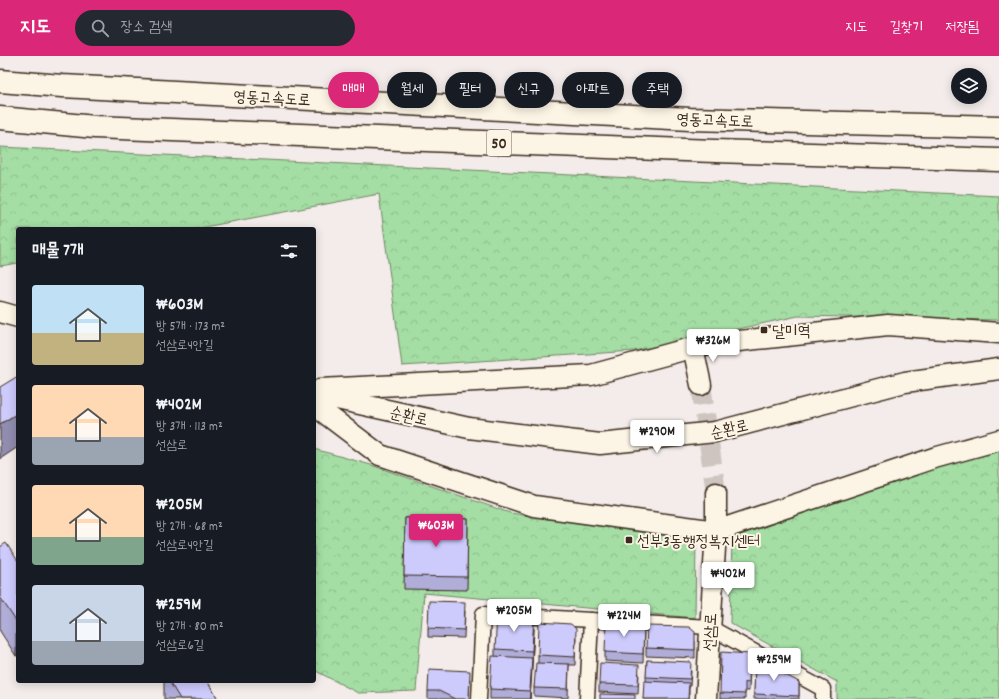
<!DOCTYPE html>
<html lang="ko">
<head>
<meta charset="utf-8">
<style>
	:root { --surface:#171b24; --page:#242831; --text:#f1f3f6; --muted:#9ea1a6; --accent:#db2777 }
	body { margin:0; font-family:Dekko,"Poor Story",sans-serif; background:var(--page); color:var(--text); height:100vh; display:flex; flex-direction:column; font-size:15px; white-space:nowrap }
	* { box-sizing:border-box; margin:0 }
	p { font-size:13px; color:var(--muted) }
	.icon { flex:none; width:22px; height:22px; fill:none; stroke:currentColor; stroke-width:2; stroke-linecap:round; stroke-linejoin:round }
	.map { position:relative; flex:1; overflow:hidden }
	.details { position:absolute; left:16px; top:171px; width:300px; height:456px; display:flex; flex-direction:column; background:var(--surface); border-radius:4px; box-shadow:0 2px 10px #0003 }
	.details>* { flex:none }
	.hud { position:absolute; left:328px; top:16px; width:380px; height:36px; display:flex; gap:8px }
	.buttons { position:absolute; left:951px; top:12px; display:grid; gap:8px }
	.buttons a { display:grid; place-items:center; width:36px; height:36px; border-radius:50%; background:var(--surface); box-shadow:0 2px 10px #0003; font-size:20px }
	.price { position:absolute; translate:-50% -34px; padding:0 9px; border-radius:4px; background:#fff; color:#222; font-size:13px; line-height:26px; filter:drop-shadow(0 1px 2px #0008) }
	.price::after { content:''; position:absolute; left:50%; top:24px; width:12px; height:9px; margin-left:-6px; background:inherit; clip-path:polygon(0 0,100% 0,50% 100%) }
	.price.current { background:var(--accent); color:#fff }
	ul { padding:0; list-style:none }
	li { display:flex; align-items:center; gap:12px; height:100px; padding:0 16px }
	li span { display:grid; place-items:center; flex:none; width:112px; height:80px; border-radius:4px; color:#555 }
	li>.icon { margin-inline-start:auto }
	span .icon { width:48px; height:48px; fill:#fffc; stroke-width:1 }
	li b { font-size:17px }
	h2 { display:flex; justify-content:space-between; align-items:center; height:48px; padding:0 16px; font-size:17px }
	.pill { padding:0 14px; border-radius:18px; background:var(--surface); box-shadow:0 2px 10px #0003; font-size:14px; line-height:36px }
	.pill.current { background:var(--accent); color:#fff }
	header { display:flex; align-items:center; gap:24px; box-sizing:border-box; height:56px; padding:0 20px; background:var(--accent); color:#fff }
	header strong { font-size:19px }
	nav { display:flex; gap:22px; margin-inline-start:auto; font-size:14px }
	.search { width:280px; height:36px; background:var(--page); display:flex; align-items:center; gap:10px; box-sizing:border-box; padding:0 14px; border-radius:22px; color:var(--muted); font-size:15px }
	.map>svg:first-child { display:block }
	.forest { fill:url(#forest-crowns); stroke:#708461 }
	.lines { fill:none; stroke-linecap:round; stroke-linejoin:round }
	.secondary-tunnel { stroke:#cec5c1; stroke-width:20; stroke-dasharray:20 10; stroke-linecap:butt }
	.street-casing { stroke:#3b2a1e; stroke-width:17 }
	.secondary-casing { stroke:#3b2a1e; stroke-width:23 }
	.highway-casing { stroke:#3b2a1e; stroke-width:25 }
	.street { stroke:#fcf5e5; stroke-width:14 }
	.secondary { stroke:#fcf5e5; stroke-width:20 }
	.highway { stroke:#fcf5e5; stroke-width:22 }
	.wall { fill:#b0aed9; stroke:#3b2a1e }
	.shaded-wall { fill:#908db0; stroke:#3b2a1e }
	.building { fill:#cdcafc; stroke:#3b2a1e }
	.poi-dot { fill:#3b2a1e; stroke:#fcf5e5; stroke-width:1.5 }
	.labels { text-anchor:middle; stroke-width:4; stroke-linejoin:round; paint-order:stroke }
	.shield { fill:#fcf5e5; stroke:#75675a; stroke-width:1 }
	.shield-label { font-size:15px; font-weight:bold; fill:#3b2a1e }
	.street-label { font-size:16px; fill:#3b2a1e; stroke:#fcf5e5 }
	.poi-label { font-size:16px; fill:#3b2a1e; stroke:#fcf5e5; text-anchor:start }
</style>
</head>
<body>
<header>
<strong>지도</strong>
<div class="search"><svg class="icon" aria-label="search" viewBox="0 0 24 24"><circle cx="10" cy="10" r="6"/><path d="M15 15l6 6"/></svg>장소 검색</div>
<nav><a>지도</a><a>길찾기</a><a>저장됨</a></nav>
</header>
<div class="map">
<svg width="999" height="643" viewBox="0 0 999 643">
	<defs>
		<pattern id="forest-crowns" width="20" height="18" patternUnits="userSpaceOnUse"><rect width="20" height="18" fill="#a4dea4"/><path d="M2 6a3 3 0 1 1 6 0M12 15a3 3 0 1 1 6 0" fill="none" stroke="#8ebf8d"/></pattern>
	</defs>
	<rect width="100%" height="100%" fill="#f3ecea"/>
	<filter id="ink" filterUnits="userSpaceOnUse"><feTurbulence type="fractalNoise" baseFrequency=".025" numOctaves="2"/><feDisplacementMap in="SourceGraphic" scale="8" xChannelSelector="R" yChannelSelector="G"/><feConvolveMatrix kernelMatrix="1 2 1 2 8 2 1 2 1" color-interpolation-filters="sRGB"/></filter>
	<g filter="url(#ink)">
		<!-- forest -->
		<g class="forest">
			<polygon points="0,91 999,140 999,264 798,260 634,295 402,310 379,138 194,173 18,173 18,207 0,210"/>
			<polygon points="314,393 371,409 510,457 696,484 695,562 424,537 416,635 358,637 314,614"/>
			<polygon points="999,395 999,643 837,643 837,626 730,567 732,482 929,413"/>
		</g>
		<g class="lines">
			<!-- secondary-tunnel -->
			<polyline class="secondary-tunnel" points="701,329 716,437"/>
			<!-- street casing -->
			<g class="street-casing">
				<g id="street">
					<polyline points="479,643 483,558 591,564"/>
					<polyline points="587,643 591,564 709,571 823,633 823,643"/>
				</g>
			</g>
			<!-- secondary casing -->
			<g class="secondary-casing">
				<g id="secondary">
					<polyline points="0,256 18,261"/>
					<polyline points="693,291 701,329"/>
					<polyline points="321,333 591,319 702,289 888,269 999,277"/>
					<polyline points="314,338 469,372 600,388 715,376 905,326 999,313"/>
					<polyline points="314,349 380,399 534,450 716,475 934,402 999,384"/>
					<polyline points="706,643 716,475 716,437"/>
				</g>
			</g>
			<!-- highway casing -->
			<g class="highway-casing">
				<g id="highway">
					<polyline points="0,25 62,30 690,63 999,71"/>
					<polyline points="0,62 95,71 685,94 999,104"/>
				</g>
			</g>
			<!-- street -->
			<use href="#street" class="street"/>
			<!-- secondary -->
			<use href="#secondary" class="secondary"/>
			<!-- highway -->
			<use href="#highway" class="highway"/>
		</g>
		<!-- wall -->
		<g class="wall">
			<polygon points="405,462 468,463 467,534 404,533"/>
			<polygon points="0,491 18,505 18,599 16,600 0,575"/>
			<polygon points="465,555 464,582 428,581 428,572"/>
			<polygon points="534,573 530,643 490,643 490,633 495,600 495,593"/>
			<polygon points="644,577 643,607 605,605 605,596"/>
			<polygon points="576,581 575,609 569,609 568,642 534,640 534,632 538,607 538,599"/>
			<polygon points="695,585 695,602 646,600 646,592"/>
			<polygon points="647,604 691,615 690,631 689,631 689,643 643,643 646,625"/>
			<polygon points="750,606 749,635 745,635 745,643 720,643 720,637"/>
			<polygon points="755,609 799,626 799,643 754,643"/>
			<polygon points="639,617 638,638 599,636 599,628"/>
			<polygon points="470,623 469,643 428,643 428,635"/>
			<polygon points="164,625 207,625 218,643 164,643"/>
		</g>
		<!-- shaded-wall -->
		<g class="shaded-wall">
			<polygon points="18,357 18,391 0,403 0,368"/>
			<polygon points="534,561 534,573 532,607 532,595"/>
			<polygon points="18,564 18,599 16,600 16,565"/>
			<polygon points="532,602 532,614 530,643 530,635"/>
		</g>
		<!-- building -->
		<g class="building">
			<polygon points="18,320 18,357 0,368 0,331"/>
			<polygon points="405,462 468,463 467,521 404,520"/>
			<polygon points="6,487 18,505 18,564 16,565 0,541 0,491"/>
			<polygon points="429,545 465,546 464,574 428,572"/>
			<polygon points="497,559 534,561 532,595 495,593"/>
			<polygon points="539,566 571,568 576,573 575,601 538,599"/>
			<polygon points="606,567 644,569 643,598 605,596"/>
			<polygon points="647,570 689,571 695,576 695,594 646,592"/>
			<polygon points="721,596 750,598 749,627 745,626 745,638 720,637"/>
			<polygon points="492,600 532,602 530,635 490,633"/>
			<polygon points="647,604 691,606 690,623 646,621"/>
			<polygon points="536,607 569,608 568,633 534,632"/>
			<polygon points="600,607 639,609 638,629 599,628"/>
			<polygon points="755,609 767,609 799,626 799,640 754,638"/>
			<polygon points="429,613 470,615 469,643 455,643 439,635 428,635"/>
			<polygon points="169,625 207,625 218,643 180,643"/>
			<polygon points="644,625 689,627 688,643 643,643"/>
			<polygon points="600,638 635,639 635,643 600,643"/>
		</g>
	</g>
	<!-- markers -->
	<g class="poi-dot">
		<rect x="760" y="270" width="8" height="8" rx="2"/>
		<rect x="625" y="480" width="8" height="8" rx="2"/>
	</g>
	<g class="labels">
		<!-- shield labels -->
		<rect class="shield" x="487" y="74" width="24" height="26" rx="3"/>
		<g class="shield-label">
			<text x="499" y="92">50</text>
		</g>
		<!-- street labels -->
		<g class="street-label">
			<text transform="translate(272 41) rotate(3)" y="6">영동고속도로</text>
			<text transform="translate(715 63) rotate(2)" y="6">영동고속도로</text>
			<text transform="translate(409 359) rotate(12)" y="6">순환로</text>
			<text transform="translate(729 372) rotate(-13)" y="6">순환로</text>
			<text transform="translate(709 576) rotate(-87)" y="6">선삼로</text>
		</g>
		<!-- poi labels -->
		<g class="poi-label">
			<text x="772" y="280">달미역</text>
			<text x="637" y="490">선부3동행정복지센터</text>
		</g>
	</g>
</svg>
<div class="buttons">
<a><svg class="icon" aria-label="layers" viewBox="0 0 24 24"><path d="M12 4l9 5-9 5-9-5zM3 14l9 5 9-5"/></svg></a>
</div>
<b class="price" style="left:713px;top:307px">₩326M</b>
<b class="price" style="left:657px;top:398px">₩290M</b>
<b class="price current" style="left:436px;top:492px">₩603M</b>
<b class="price" style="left:728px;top:540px">₩402M</b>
<b class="price" style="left:514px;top:577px">₩205M</b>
<b class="price" style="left:624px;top:582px">₩224M</b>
<b class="price" style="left:774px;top:626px">₩259M</b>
<div class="hud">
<a class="pill current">매매</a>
<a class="pill">월세</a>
<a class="pill">필터</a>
<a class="pill">신규</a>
<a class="pill">아파트</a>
<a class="pill">주택</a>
</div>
<section class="details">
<h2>매물 7개<svg class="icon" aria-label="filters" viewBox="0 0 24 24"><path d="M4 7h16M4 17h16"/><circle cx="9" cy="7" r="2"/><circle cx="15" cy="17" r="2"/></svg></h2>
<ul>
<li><span style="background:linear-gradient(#bfe0f5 60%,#c2b280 0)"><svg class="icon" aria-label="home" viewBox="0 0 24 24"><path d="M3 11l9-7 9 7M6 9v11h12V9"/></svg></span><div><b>₩603M</b><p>방 5개 · 173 m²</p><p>선삼로4안길</p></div></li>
<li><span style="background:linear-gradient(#ffd9b3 65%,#9aa5b1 0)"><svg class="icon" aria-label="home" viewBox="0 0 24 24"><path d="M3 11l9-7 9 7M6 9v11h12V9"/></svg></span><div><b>₩402M</b><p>방 3개 · 113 m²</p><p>선삼로</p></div></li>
<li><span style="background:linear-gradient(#ffd9b3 65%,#7fa58c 0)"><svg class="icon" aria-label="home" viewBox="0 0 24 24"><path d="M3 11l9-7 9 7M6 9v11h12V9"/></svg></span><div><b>₩205M</b><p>방 2개 · 68 m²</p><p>선삼로4안길</p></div></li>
<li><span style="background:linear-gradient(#c9d6e8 70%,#9aa5b1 0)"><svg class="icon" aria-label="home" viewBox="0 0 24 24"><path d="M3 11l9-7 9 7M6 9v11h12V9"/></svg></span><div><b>₩259M</b><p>방 2개 · 80 m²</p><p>선삼로6길</p></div></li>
</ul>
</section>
</div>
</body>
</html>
